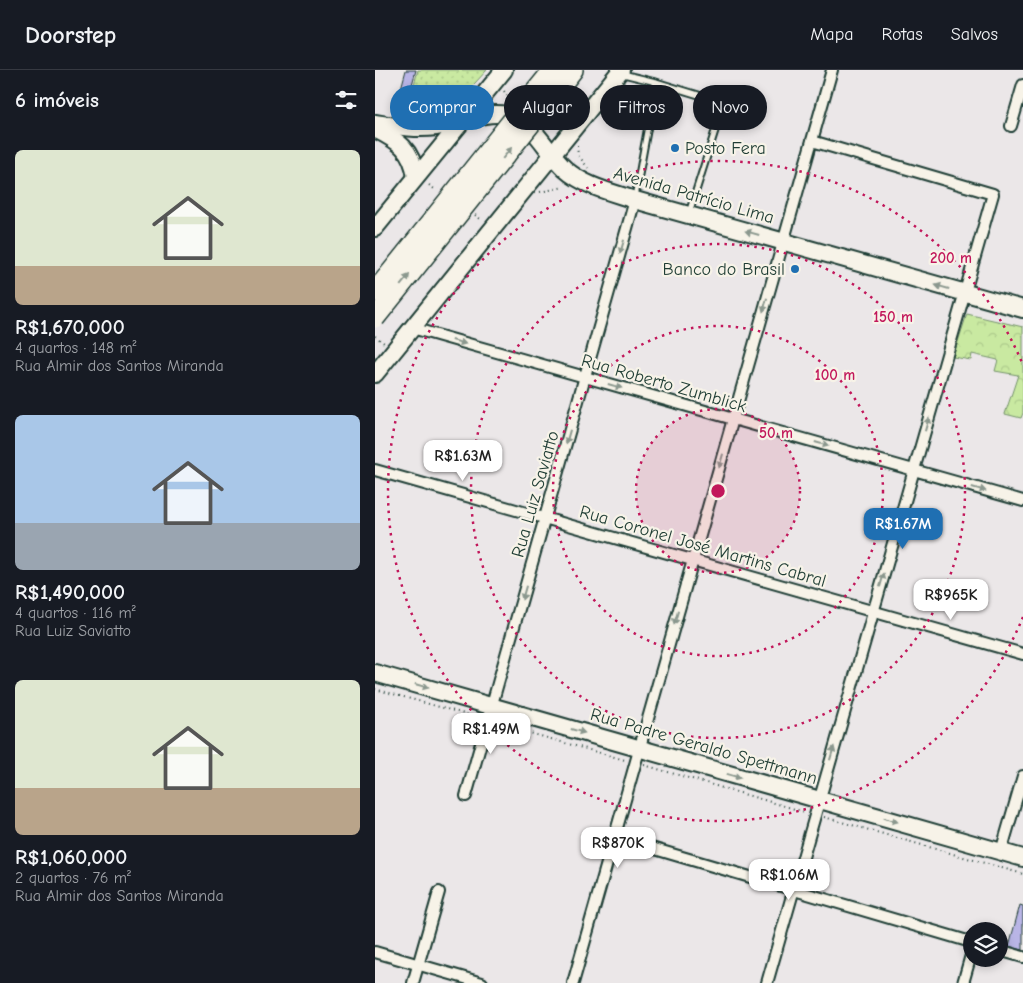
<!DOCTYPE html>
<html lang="pt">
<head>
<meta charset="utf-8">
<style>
	:root { --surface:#171b24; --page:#20242c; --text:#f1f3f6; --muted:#9ea1a6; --line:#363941; --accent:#1f6fb2 }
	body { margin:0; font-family:"Comic Neue",sans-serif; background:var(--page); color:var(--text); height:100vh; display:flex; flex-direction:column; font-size:19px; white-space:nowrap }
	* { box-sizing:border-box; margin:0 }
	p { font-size:16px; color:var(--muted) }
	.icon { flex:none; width:28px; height:28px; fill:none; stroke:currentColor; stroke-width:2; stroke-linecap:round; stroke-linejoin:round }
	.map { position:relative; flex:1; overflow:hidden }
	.side { display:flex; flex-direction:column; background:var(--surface); width:375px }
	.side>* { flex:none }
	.hud { position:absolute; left:15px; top:15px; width:475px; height:45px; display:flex; gap:10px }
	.buttons { position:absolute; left:588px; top:852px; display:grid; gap:10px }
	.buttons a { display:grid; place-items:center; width:45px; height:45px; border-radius:50%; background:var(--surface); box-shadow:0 2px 8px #0003; font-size:25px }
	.price { position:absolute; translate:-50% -42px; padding:0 11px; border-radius:10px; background:#fff; color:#222; font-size:16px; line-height:32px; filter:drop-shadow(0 1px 2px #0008) }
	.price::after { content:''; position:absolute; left:50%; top:30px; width:15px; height:11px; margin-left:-8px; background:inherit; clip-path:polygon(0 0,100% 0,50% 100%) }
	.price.current { background:var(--accent); color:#fff }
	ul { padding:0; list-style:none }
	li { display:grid; align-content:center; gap:10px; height:265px; padding:0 15px }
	li span { display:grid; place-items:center; height:155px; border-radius:8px; color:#555 }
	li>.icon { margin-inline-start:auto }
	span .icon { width:90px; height:90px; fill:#fffc; stroke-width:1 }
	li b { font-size:21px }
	h2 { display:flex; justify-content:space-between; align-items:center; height:60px; padding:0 15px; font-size:21px }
	.pill { padding:0 18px; border-radius:22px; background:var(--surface); box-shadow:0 2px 8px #0003; font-size:18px; line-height:45px }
	.pill.current { background:var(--accent); color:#fff }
	header { display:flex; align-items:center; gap:30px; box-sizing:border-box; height:70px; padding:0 25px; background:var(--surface); border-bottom:1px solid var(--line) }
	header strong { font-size:24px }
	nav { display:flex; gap:28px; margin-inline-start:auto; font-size:18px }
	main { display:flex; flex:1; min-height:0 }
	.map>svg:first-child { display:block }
	.grass { fill:url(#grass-dots); stroke:#74936a }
	.park { fill:url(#park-crowns); stroke:#74936a }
	.building { fill:#b9b5e6; stroke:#1f3d34 }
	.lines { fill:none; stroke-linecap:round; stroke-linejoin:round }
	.lane-casing { stroke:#1f3d34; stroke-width:9 }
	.street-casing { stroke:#1f3d34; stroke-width:14 }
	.primary-casing { stroke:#1f3d34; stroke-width:20 }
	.highway-casing { stroke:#1f3d34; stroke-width:22 }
	.path { stroke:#1f3d34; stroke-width:2; stroke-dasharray:1 4; stroke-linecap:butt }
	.lane { stroke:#f7f3e8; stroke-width:5 }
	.street { stroke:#f7f3e8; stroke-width:10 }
	.primary { stroke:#f7f3e8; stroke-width:16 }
	.highway { stroke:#f7f3e8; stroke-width:19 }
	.highway-bridge-casing { stroke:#1f3d34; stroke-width:22; stroke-linecap:butt }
	.highway-bridge { stroke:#f7f3e8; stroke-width:19 }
	.oneway { fill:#8b988e }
	.ring { fill:none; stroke:#c2185b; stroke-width:2.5; stroke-dasharray:2.5 5 }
	.poi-dot { fill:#1f6fb2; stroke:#f7f3e8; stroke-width:2 }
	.labels { text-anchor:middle; stroke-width:4.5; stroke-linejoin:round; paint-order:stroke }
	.poi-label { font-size:18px; fill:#1f3d34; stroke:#f7f3e8; text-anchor:start }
	.street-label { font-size:18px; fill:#1f3d34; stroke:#f7f3e8 }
	.centre { fill:#c2185b; stroke:#f7f3e8; stroke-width:2.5 }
	.ring-label { font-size:15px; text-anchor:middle; font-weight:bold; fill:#c2185b; stroke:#f7f3e8; stroke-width:4.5; stroke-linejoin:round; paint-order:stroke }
</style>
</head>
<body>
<header>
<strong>Doorstep</strong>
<nav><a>Mapa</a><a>Rotas</a><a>Salvos</a></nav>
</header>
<main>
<section class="side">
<h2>6 imóveis<svg class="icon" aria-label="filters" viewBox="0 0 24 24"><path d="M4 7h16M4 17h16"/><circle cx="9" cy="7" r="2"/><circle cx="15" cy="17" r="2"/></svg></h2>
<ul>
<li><span style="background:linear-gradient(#dfe7d0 75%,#b9a48a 0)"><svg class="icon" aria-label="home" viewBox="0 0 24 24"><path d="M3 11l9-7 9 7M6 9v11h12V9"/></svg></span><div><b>R$1,670,000</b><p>4 quartos · 148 m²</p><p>Rua Almir dos Santos Miranda</p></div></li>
<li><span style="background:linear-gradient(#a9c7e8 70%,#9aa5b1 0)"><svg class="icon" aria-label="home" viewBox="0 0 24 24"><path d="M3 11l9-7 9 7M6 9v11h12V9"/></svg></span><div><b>R$1,490,000</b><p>4 quartos · 116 m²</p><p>Rua Luiz Saviatto</p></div></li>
<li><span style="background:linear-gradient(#dfe7d0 70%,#b9a48a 0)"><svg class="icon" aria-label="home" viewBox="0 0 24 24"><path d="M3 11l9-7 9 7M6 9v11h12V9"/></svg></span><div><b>R$1,060,000</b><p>2 quartos · 76 m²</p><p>Rua Almir dos Santos Miranda</p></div></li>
</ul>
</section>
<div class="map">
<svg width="648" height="913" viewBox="0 0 648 913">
	<defs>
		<pattern id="grass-dots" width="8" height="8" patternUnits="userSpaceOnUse" patternTransform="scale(1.25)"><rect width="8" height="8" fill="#c9e9a1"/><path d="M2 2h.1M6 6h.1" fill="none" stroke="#acc98b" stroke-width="1.8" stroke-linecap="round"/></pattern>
		<pattern id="park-crowns" width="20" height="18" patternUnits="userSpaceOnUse" patternTransform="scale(1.25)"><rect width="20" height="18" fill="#c9e9a1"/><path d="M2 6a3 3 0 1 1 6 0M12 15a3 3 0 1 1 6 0" fill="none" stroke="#acc98b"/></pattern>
	</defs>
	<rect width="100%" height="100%" fill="#ebe7e8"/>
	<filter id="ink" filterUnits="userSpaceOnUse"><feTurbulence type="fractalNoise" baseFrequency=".02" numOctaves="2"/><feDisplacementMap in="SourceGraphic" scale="10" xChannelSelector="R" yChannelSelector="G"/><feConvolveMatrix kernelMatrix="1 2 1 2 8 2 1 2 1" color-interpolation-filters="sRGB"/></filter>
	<g filter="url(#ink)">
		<!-- grass -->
		<polygon class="grass" points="43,0 112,0 64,52 53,53 31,45"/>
		<!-- park -->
		<polygon class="park" points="592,244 648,257 648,343 646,348 630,344 643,305 620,301 623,290 597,284 596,290 578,287"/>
		<!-- building -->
		<g class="building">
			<polygon points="31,0 41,0 30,40 21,37"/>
			<polygon points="645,835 648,836 648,880 634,876"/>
		</g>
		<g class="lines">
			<!-- lane casing -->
			<g class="lane-casing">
				<g id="lane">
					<polyline points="248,4 281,12 260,127"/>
					<polyline points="281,12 340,30 345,35 346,42 314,143"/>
				</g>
			</g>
			<!-- street casing -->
			<g class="street-casing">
				<g id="street">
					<polyline points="636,56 648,15"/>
					<polyline points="37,258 648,431"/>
					<polyline points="0,400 648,584"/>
					<polyline points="91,726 260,130"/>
					<polyline points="239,767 596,872"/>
					<polyline points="626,782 648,706"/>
					<polyline points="624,880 648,887"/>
					<polyline points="0,882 107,913"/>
					<polyline points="38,913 64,822"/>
					<polyline points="198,913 457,0"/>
					<polyline points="392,913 618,124 437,71"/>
					<polyline points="588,913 596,885"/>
				</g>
			</g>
			<!-- primary casing -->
			<g class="primary-casing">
				<g id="primary">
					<path d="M0 53C20 56 41 60 61 57 84 54 109 40 132 45 161 52 170 81 190 99 209 116 236 122 260 130L648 239"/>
					<path d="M0 59C24 71 37 79 41 107"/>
					<polyline points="0,158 129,0"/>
					<polyline points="0,304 246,0"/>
					<polyline points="0,603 648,788"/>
				</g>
			</g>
			<!-- highway casing -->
			<g class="highway-casing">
				<g id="highway">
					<polyline points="152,32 178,0"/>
					<polyline points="166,41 198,0"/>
				</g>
			</g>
			<!-- path -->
			<g class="path">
				<polyline points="129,21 135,29"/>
				<polyline points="202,76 203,85 213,98"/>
				<polyline points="54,115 62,121"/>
				<polyline points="165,122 189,117"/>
				<polyline points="100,145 108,151"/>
				<polyline points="0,266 9,273"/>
				<polyline points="0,619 104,648"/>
				<polyline points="123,654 250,690"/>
				<polyline points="269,695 430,742"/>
				<polyline points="449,747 648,804"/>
			</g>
			<!-- lane -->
			<use href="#lane" class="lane"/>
			<!-- street -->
			<use href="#street" class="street"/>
			<!-- primary -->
			<use href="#primary" class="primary"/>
			<!-- highway -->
			<use href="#highway" class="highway"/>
			<!-- highway-bridge casing -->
			<g class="highway-bridge-casing">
				<g id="highway-bridge">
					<polyline points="0,222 152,32"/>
					<polyline points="0,248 166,41"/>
				</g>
			</g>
			<!-- highway-bridge -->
			<use href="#highway-bridge" class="highway-bridge"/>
		</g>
		<!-- one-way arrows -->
		<defs><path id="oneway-solid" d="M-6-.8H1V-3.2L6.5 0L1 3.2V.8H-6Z" transform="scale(1.25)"/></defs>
		<g class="oneway">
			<use href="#oneway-solid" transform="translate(132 83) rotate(-51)"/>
			<use href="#oneway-solid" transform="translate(377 163) rotate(-164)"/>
			<use href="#oneway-solid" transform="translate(247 177) rotate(106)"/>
			<use href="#oneway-solid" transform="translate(30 210) rotate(-51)"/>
			<use href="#oneway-solid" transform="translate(567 217) rotate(-164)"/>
			<use href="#oneway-solid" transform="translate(390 235) rotate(106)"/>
			<use href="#oneway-solid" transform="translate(84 272) rotate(16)"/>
			<use href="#oneway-solid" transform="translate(240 316) rotate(16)"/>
			<use href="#oneway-solid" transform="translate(552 354) rotate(-74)"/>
			<use href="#oneway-solid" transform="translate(193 367) rotate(106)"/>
			<use href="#oneway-solid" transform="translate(447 374) rotate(16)"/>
			<use href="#oneway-solid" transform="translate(346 391) rotate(106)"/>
			<use href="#oneway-solid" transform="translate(604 419) rotate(16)"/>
			<use href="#oneway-solid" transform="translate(507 510) rotate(-74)"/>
			<use href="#oneway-solid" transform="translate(149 523) rotate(106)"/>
			<use href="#oneway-solid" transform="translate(301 548) rotate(106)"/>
			<use href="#oneway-solid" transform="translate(47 616) rotate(16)"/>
			<use href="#oneway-solid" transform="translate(203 661) rotate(16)"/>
			<use href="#oneway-solid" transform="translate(457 683) rotate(-74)"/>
			<use href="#oneway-solid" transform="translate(359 706) rotate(16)"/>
			<use href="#oneway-solid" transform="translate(516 750) rotate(16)"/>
		</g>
	</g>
	<!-- distance rings -->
	<circle cx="343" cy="421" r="82" fill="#c2185b" fill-opacity=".12"/>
	<g class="ring">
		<circle cx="343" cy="421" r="82"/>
		<circle cx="343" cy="421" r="165"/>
		<circle cx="343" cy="421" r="247"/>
		<path d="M648 547A330 330 0 1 1 648 295"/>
	</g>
	<!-- markers -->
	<g class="poi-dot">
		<circle cx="300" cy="78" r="5"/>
		<circle cx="420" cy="199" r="5"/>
	</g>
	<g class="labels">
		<!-- poi labels -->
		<g class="poi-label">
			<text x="310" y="84">Posto Fera</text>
			<text x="410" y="205" text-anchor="end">Banco do Brasil</text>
		</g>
		<!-- street labels -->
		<g class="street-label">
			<text transform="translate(319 125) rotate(16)" y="6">Avenida Patrício Lima</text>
			<text transform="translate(289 313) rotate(16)" y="6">Rua Roberto Zumblick</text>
			<text transform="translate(160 424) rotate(-74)" y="6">Rua Luiz Saviatto</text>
			<text transform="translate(328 476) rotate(16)" y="6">Rua Coronel José Martins Cabral</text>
			<text transform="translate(329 676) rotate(16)" y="6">Rua Padre Geraldo Spettmann</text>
		</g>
	</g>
	<circle cx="343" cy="421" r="8" class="centre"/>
	<g class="ring-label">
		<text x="576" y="193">200 m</text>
		<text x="518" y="252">150 m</text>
		<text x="460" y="310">100 m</text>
		<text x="401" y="368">50 m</text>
	</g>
</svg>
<div class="buttons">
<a><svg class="icon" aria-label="layers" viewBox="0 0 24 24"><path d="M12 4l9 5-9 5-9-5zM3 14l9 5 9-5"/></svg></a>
</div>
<b class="price" style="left:88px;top:412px">R$1.63M</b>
<b class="price current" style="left:528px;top:480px">R$1.67M</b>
<b class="price" style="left:576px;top:551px">R$965K</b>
<b class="price" style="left:116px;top:685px">R$1.49M</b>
<b class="price" style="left:243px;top:799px">R$870K</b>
<b class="price" style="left:414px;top:831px">R$1.06M</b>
<div class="hud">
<a class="pill current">Comprar</a>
<a class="pill">Alugar</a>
<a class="pill">Filtros</a>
<a class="pill">Novo</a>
</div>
</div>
</main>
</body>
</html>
